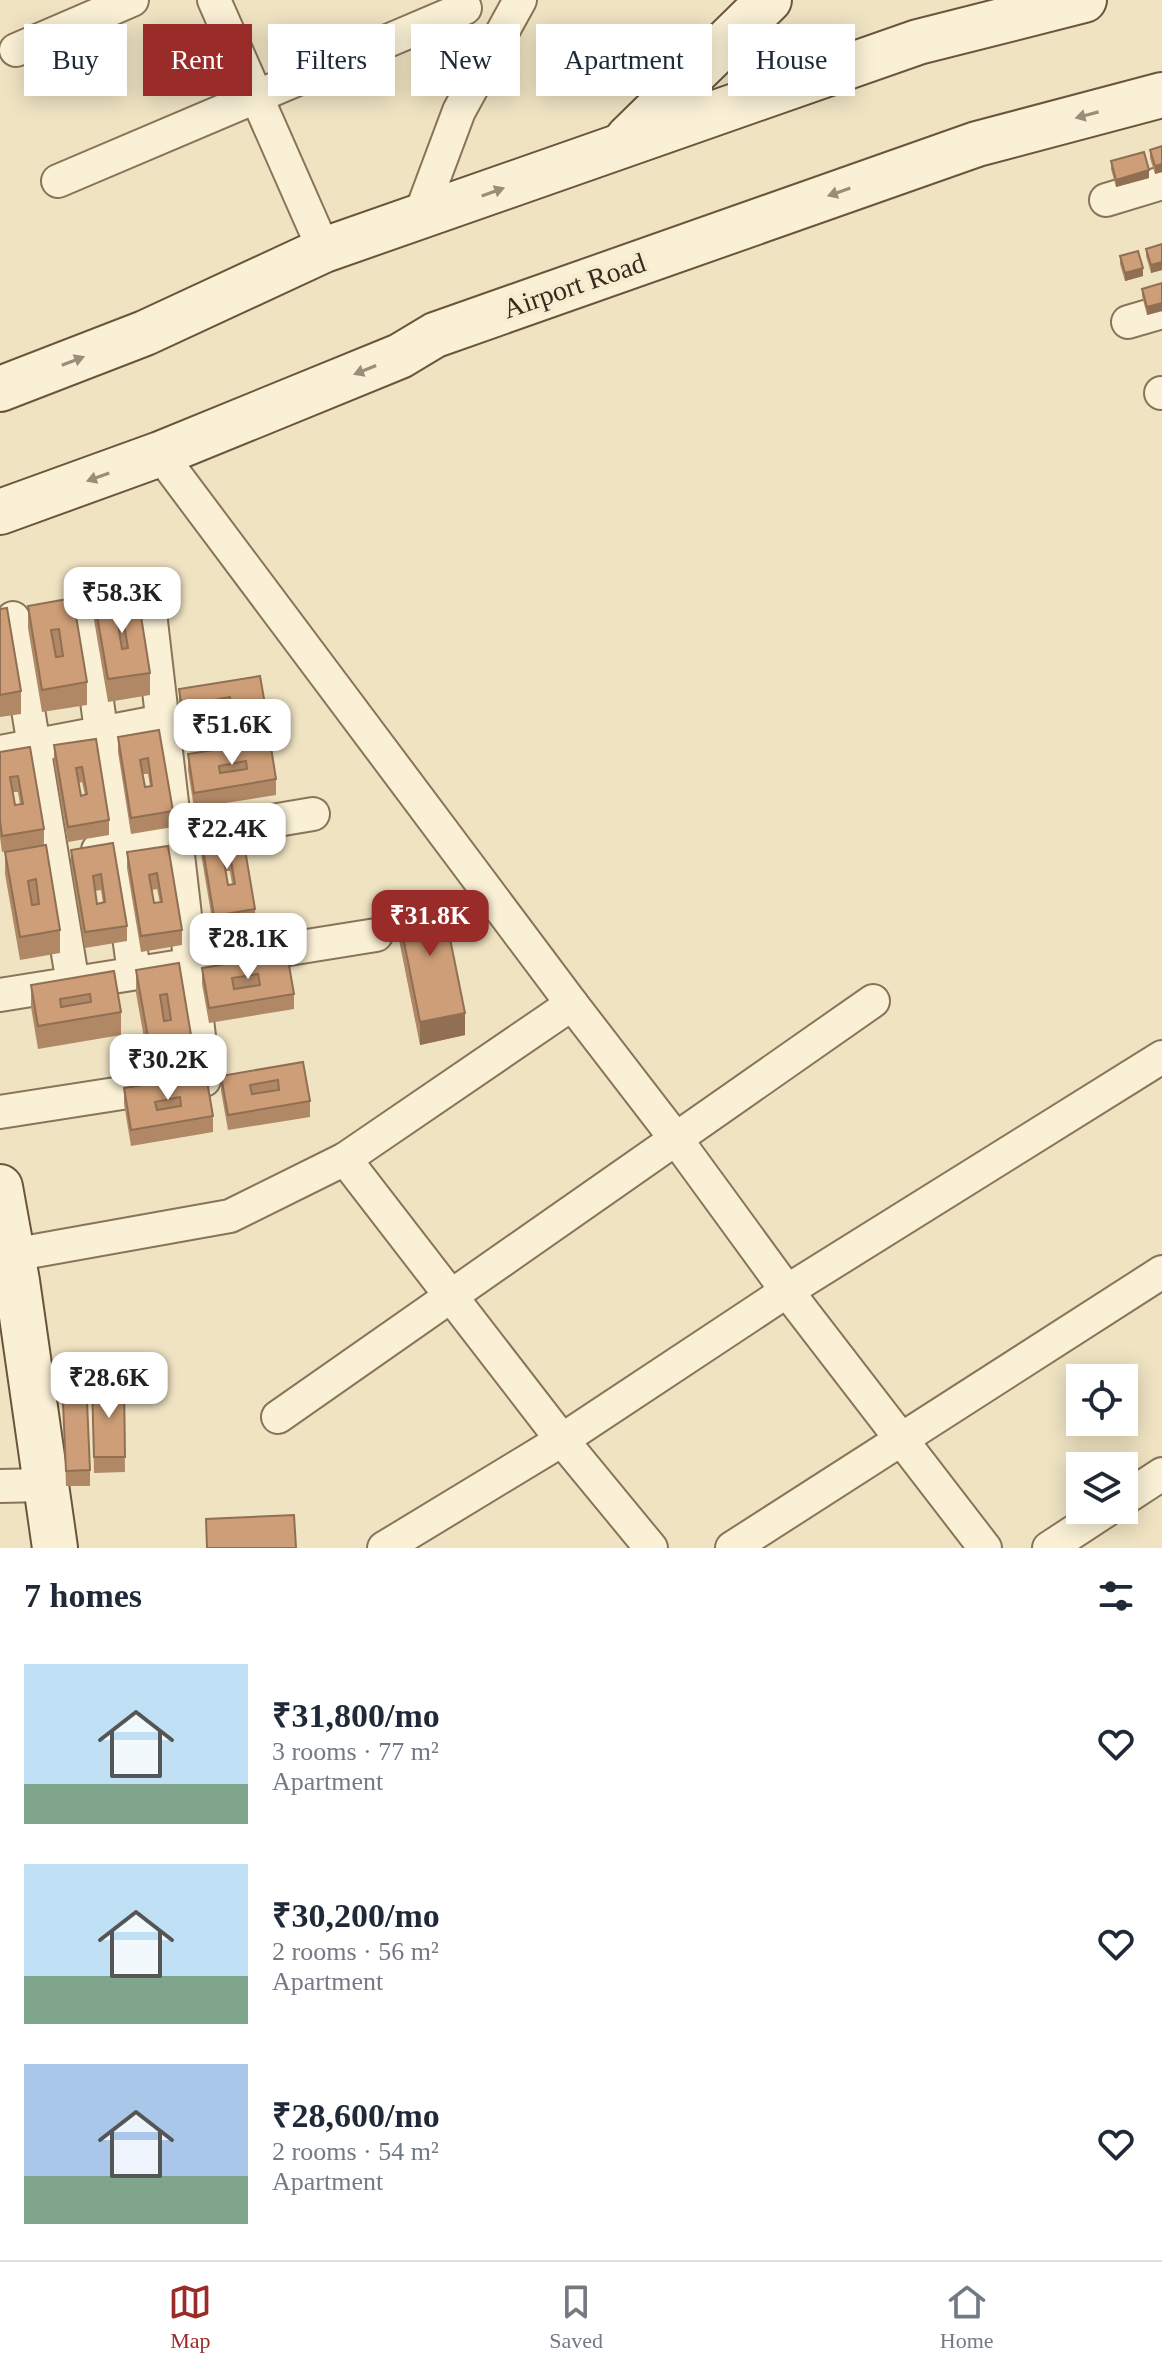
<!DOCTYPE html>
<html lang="en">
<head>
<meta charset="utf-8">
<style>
	:root { --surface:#fff; --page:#f6f6f7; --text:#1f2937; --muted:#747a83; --line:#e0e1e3; --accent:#992b28 }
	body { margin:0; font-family:"Times New Roman",serif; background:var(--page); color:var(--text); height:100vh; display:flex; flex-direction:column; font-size:30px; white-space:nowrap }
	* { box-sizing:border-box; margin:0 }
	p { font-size:26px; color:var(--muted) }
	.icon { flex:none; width:44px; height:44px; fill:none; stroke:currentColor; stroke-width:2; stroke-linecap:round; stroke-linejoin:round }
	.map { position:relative; height:1548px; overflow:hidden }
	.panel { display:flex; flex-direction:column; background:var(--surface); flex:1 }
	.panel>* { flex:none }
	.hud { position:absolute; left:24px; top:24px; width:1114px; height:72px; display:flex; gap:16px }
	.tools { position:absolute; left:1066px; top:1364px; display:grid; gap:16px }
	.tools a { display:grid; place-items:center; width:72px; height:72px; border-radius:0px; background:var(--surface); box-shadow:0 4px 20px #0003; font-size:40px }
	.price { position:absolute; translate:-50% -68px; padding:0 18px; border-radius:16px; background:#fff; color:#222; font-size:26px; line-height:52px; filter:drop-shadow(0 2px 4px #0008) }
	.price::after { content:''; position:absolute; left:50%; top:48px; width:24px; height:18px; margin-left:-12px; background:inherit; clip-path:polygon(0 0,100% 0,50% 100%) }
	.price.selected { background:var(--accent); color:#fff }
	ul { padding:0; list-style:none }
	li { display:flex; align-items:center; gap:24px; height:200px; padding:0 24px }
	li span { display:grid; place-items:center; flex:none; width:224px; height:160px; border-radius:0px; color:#555 }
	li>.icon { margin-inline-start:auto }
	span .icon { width:96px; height:96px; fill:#fffc; stroke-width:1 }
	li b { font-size:34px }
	h2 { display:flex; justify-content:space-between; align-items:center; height:96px; padding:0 24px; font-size:34px }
	.chip { padding:0 28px; border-radius:0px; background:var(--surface); box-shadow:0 4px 20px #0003; font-size:28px; line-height:72px }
	.chip.selected { background:var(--accent); color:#fff }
	.tabs { display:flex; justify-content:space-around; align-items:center; height:112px; border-top:2px solid var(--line); background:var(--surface); font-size:22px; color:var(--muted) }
	.tabs a { display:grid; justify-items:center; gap:4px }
	.tabs .selected { color:var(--accent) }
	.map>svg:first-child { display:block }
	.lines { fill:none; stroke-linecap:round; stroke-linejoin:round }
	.street-casing { stroke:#897459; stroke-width:36 }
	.secondary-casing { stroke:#6a553c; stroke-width:48 }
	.street { stroke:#f9f0d5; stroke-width:32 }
	.secondary { stroke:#f9f0d5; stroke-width:44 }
	.wall { fill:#b08866; fill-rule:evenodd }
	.shaded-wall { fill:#906f53 }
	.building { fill:#cd9e77; stroke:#906f53; stroke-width:2; fill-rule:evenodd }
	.oneway { fill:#988e79 }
	.labels { text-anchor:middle; stroke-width:8; stroke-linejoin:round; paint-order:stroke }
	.street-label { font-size:28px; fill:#382b1d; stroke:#f6edd1 }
</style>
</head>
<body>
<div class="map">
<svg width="1162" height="1548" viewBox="0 0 1162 1548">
	<rect width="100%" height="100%" fill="#efe3c2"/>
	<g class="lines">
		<!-- street casing -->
		<g class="street-casing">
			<g id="street">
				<polyline points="214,0 324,250"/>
				<polyline points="16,50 132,0"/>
				<polyline points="58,181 465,8"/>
				<polyline points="1106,200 1162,183"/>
				<polyline points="419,218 459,111 520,0"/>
				<polyline points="1128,322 1162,312"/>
				<polyline points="1161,393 1162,393"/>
				<polyline points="160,454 572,1004 676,1139 787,1291 985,1548"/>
				<polyline points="149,604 204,1080"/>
				<polyline points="85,613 134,973"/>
				<polyline points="13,618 73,984"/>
				<polyline points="0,752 163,721"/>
				<polyline points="98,850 313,814"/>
				<polyline points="0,995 376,935"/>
				<polyline points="0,1112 167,1086"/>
				<polyline points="345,1159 562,1440 651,1548"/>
				<polyline points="12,1255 230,1216 345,1159 572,1004"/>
				<polyline points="278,1417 873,1001"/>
				<polyline points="0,1486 44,1485"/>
				<polyline points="1124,1499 1162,1474"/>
				<polyline points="384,1548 562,1440 787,1291 1162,1057"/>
				<polyline points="732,1548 1162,1272"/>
				<polyline points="1049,1548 1107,1510"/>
			</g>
		</g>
		<!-- secondary casing -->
		<g class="secondary-casing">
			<g id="secondary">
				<polyline points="628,138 769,0"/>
				<polyline points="0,389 145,333 324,250 918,42 1084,0"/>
				<polyline points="0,512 160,454 400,356 435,335 977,144 1162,95"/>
				<polyline points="0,1187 17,1281 55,1548"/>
			</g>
		</g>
		<!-- street -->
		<use href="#street" class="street"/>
		<!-- secondary -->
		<use href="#secondary" class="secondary"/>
	</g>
	<!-- wall -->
	<g class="wall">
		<polygon points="1162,146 1162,172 1155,174 1150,158 1150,150"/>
		<polygon points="1111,161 1149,178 1116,187 1111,169"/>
		<polygon points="1162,244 1162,270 1151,273 1146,256 1146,249"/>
		<polygon points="1120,256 1143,276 1125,281 1120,264"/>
		<polygon points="1162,283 1162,311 1147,315 1142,296 1142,289"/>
		<polygon points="137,591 150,673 150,695 108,702 94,620 94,598"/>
		<polygon points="73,598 87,682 87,705 42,712 28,628 28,606"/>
		<polygon points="0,609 21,691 21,714 0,717"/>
		<polygon points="260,676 267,716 267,731 185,745 179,705 179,689"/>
		<path d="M159 730 173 811V827L131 834 118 752V737ZM143 774H148L150 786 145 787Z"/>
		<path d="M96 739 109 820V835L68 842 54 761V745ZM82 782 85 795 81 796 79 783Z"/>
		<polygon points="270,741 276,779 276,795 194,808 188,770 188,754"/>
		<path d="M30 747 44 829V845L2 852 0 837V752ZM13 792H18L20 804 15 805Z"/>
		<path d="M241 826 255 909V925L214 931 200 848V832ZM226 871H230L232 884 228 885Z"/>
		<path d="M113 843 127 926V941L85 948 71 865V850ZM101 890 103 903 97 904 95 891Z"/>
		<polygon points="46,845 60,930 60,953 20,960 5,874 5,852"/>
		<path d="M168 846 182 930V945L141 952 127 868V852ZM157 889 160 903H154L152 890Z"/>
		<polygon points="396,902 465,1035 420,1045 396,925"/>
		<polygon points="287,954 294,994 294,1009 209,1023 202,984 202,968"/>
		<polygon points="179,963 193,1047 193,1070 151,1077 136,993 136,970"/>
		<polygon points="114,971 121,1012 121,1035 38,1049 31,1007 31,985"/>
		<polygon points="303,1062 310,1101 310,1117 228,1130 221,1091 221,1076"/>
		<polygon points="206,1075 213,1116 213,1132 131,1146 124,1104 124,1088"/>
		<polygon points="92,1384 124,1384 125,1472 94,1473"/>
		<polygon points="63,1403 90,1470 90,1486 66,1486"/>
	</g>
	<!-- shaded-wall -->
	<g class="shaded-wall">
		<polygon points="1162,164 1162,172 1155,174 1155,166"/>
		<polygon points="1149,170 1149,178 1116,187 1116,180"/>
		<polygon points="1162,262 1162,270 1151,273 1151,265"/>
		<polygon points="1143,268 1143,276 1125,281 1125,273"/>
		<polygon points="1162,303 1162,311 1147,315 1147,307"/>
		<polygon points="465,1013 465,1035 420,1045 420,1022"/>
	</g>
	<!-- building -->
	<g class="building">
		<polygon points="1162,146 1162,164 1155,166 1150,150"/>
		<polygon points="1144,152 1149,170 1116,180 1111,161"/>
		<polygon points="1162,244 1162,262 1151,265 1146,249"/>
		<polygon points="1138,251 1143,268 1125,273 1120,256"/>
		<polygon points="1162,283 1162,303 1147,307 1142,289"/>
		<path d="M137 591 150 673 108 679 94 598ZM123 618 128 648 122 649 117 619Z"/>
		<path d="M73 598 87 682 42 690 28 606ZM59 629 63 656 56 657 51 630Z"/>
		<polygon points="7,608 21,691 0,695 0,609"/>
		<path d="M260 676 267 716 185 729 179 689ZM230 697 231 705 204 709 203 702Z"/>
		<path d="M159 730 173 811 131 818 118 737ZM148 758 152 786 145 787 140 760Z"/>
		<path d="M96 739 109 820 68 827 54 745ZM82 767 87 794 81 796 76 768Z"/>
		<path d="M270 741 276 779 194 793 188 754ZM246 761 247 769 220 773 219 766Z"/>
		<path d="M30 747 44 829 2 836 0 821V752ZM18 776 23 804 15 805 10 777Z"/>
		<path d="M241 826 255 909 214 916 200 832ZM230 855 235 884 228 885 223 856Z"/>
		<path d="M113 843 127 926 85 932 71 850ZM101 874 105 902 97 904 93 876Z"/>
		<path d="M46 845 60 930 20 937 5 852ZM36 879 39 904 32 905 28 881Z"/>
		<path d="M168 846 182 930 141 936 127 852ZM157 873 162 902 154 903 149 875Z"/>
		<polygon points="441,894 465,1013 420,1022 396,902"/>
		<path d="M287 954 294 994 209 1008 202 968ZM258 974 260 985 234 989 232 978Z"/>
		<path d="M179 963 193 1047 151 1054 136 970ZM167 994 171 1020 164 1021 160 995Z"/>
		<path d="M114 971 121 1012 38 1026 31 985ZM90 994 91 1002 61 1007 60 999Z"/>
		<path d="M303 1062 310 1101 228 1115 221 1076ZM278 1080 279 1090 252 1094 250 1085Z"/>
		<path d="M206 1075 213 1116 131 1130 124 1088ZM180 1097 181 1106 157 1110 155 1102Z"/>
		<polygon points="92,1384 124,1384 125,1457 94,1457"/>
		<polygon points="87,1401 90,1470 66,1471 63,1403"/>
		<polygon points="294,1515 296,1548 207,1548 206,1519"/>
	</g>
	<!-- one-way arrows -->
	<defs><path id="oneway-solid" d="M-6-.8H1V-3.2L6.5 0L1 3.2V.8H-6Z" transform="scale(2)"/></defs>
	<g class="oneway">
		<use href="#oneway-solid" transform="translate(1087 115) rotate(165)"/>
		<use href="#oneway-solid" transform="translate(493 192) rotate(-20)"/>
		<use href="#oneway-solid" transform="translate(839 192) rotate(161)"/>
		<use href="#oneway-solid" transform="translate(73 361) rotate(-21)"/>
		<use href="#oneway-solid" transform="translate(365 370) rotate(158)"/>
		<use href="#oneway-solid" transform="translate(98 477) rotate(160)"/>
	</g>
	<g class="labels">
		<!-- street labels -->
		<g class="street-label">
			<text transform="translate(574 285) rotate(-19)" y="10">Airport Road</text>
		</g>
	</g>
</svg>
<div class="tools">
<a><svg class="icon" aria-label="locate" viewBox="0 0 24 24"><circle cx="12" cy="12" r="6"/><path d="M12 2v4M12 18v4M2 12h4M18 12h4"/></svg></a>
<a><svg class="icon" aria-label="layers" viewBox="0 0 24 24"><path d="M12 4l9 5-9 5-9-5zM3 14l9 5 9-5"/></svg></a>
</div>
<b class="price" style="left:122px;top:635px">₹58.3K</b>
<b class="price" style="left:232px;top:767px">₹51.6K</b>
<b class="price" style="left:227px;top:871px">₹22.4K</b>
<b class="price selected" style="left:430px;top:958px">₹31.8K</b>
<b class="price" style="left:248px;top:981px">₹28.1K</b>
<b class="price" style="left:168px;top:1102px">₹30.2K</b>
<b class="price" style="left:109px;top:1420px">₹28.6K</b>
<div class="hud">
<a class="chip">Buy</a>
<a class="chip selected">Rent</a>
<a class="chip">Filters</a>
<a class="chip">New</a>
<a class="chip">Apartment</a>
<a class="chip">House</a>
</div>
</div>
<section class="panel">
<h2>7 homes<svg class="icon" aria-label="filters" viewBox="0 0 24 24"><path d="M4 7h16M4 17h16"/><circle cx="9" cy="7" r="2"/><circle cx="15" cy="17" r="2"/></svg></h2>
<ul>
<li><span style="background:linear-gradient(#bfe0f5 75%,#7fa58c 0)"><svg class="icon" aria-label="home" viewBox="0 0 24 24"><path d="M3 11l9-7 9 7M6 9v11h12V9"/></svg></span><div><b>₹31,800/mo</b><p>3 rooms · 77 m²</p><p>Apartment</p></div><svg class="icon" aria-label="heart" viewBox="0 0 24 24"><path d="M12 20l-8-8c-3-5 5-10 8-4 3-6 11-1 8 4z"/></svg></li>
<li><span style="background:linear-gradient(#bfe0f5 70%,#7fa58c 0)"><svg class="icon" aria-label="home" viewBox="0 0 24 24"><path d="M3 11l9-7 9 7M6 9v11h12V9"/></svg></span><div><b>₹30,200/mo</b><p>2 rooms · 56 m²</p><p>Apartment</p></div><svg class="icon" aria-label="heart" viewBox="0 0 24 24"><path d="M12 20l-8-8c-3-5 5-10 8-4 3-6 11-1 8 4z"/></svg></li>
<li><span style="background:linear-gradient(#a9c7e8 70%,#7fa58c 0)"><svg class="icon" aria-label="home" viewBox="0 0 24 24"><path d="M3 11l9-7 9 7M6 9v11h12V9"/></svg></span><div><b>₹28,600/mo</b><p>2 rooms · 54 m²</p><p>Apartment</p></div><svg class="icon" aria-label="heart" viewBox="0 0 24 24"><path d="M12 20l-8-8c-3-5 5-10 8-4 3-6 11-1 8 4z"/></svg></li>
</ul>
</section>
<nav class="tabs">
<a class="selected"><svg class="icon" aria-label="map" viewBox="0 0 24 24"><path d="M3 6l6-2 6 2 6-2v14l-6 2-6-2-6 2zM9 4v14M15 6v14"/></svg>Map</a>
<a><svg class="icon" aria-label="saved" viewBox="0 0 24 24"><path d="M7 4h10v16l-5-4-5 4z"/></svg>Saved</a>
<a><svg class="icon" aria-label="home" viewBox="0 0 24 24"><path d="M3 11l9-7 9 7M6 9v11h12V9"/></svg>Home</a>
</nav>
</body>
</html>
